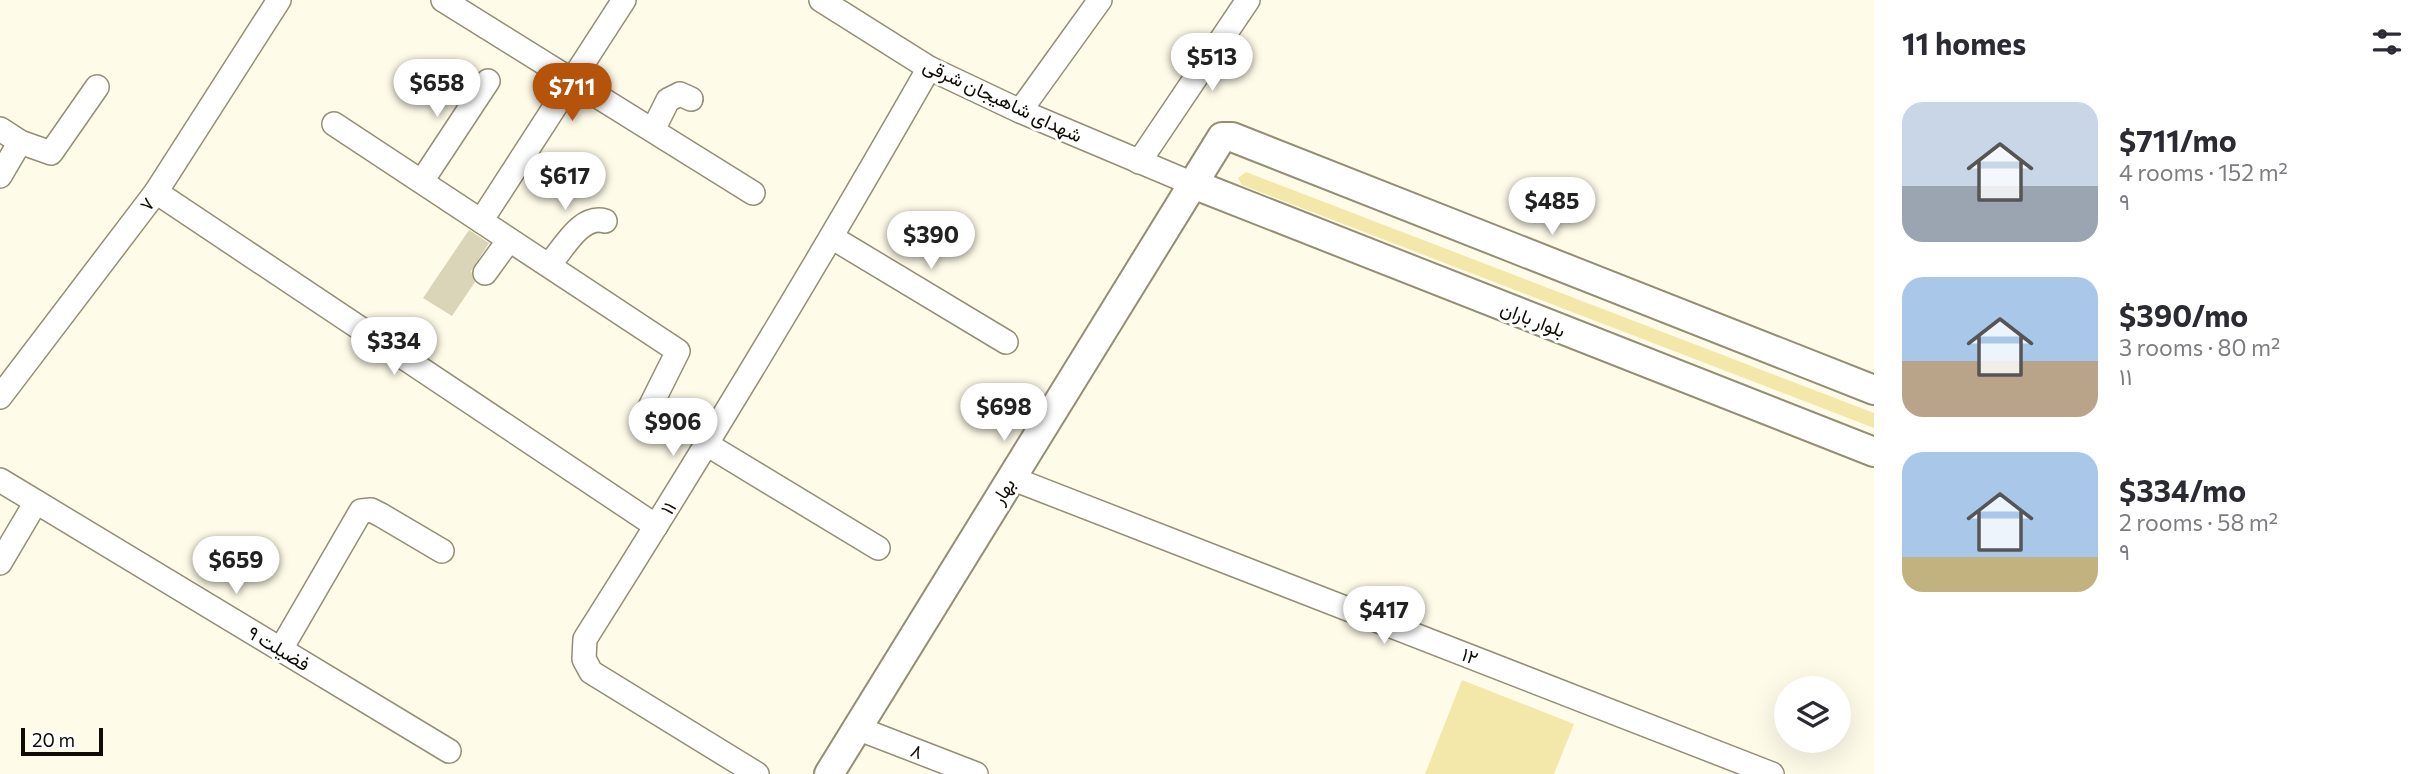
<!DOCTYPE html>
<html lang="en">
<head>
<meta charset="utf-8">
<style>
	:root { --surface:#fff; --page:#f2f2f3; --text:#2b2b33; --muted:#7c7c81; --accent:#b45309 }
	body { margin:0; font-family:Commissioner,Vazirmatn,sans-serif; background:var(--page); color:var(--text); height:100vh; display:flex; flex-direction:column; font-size:26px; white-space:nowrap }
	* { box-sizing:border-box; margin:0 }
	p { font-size:23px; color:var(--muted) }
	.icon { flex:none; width:38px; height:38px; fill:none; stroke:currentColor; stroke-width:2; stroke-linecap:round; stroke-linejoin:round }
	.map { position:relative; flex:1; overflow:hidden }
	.drawer { display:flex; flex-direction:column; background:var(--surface); width:560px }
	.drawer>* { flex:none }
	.controls { position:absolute; left:1774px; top:676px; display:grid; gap:14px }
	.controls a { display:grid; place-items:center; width:77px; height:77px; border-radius:50%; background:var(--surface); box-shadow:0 7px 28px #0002; font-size:35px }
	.scale { position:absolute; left:21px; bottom:18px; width:82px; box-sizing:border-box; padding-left:7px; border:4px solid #0e0c04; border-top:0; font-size:19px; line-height:24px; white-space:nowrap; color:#0e0c04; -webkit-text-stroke:5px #fff; paint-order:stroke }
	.price { position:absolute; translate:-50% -60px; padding:0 16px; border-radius:24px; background:#fff; color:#222; font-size:23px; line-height:46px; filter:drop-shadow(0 2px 4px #0008) }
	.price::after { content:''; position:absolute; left:50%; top:42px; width:21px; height:16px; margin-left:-10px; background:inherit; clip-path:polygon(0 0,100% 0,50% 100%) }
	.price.current { background:var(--accent); color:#fff }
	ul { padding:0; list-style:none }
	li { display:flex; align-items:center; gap:21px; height:175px; padding:0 28px }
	li span { display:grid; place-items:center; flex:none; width:196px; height:140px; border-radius:21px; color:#555 }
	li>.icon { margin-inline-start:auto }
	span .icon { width:84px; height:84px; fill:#fffc; stroke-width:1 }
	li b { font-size:30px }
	h2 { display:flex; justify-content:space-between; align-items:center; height:84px; padding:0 28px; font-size:30px }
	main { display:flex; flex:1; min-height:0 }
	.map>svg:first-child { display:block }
	.green { fill:#f4e7aa }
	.building { fill:#dad4b8 }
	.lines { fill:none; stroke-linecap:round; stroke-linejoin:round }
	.minor-casing { stroke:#948e74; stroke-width:26 }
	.tertiary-casing { stroke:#948e74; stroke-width:32 }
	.minor { stroke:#fff; stroke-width:23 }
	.tertiary { stroke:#fff; stroke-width:28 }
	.labels { text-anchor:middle; stroke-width:6; stroke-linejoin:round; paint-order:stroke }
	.street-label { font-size:19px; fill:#0e0c04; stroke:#fff }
</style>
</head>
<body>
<main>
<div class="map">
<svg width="1874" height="774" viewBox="0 0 1874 774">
	<rect width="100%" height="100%" fill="#fefbe9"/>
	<!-- green -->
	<g class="green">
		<polygon points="1246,172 1874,413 1874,428 1242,185 1238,178"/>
		<polygon points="1462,680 1574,724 1554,774 1425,774"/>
	</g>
	<!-- building -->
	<polygon class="building" points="469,230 489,243 471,271 475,282 452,316 423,298"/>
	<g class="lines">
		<!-- minor casing -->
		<g class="minor-casing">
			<g id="minor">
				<polyline points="443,0 753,193"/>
				<polyline points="821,0 929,68 1020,111 1193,184"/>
				<polyline points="1020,111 1100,0"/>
				<polyline points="334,124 678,351 649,409"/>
				<polyline points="0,129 20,142 51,153 97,87"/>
				<polyline points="653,130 668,100 680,94 691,99"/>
				<polyline points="1139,162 1248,0"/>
				<polyline points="0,176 20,142"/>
				<polyline points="422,181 488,81"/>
				<polyline points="156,192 656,526"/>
				<polyline points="481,221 624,0"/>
				<polyline points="833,238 1006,342"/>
				<path d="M549 265C564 248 581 214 605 221"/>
				<polyline points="485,273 509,240"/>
				<polyline points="0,397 156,192 279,0"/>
				<polyline points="708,445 878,548"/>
				<polyline points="1011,478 1772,774"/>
				<polyline points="0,480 449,751"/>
				<polyline points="0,563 36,502"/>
				<polyline points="281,649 361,511 371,510 381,515 442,551"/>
				<polyline points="857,728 976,774"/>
				<path d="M757 774 591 672 584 659 585 639C704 451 819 261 929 68"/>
			</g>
		</g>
		<!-- tertiary casing -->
		<g class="tertiary-casing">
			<g id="tertiary">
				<polyline points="1193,184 1874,452"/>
				<polyline points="829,774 1222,137 1232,137 1874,390"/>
			</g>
		</g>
		<!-- minor -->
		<use href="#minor" class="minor"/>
		<!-- tertiary -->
		<use href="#tertiary" class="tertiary"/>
	</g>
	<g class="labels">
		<!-- street labels -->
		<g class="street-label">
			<text transform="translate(1003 100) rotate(25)" y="7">شهدای شاهیجان شرقی</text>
			<text transform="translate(147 204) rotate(-52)" y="7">۷</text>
			<text transform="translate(1533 319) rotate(21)" y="7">بلوار باران</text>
			<text transform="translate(1003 491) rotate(-58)" y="7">بهار</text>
			<text transform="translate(668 508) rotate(-58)" y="7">۱۱</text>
			<text transform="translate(279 648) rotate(31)" y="7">فضیلت ۹</text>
			<text transform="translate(1470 656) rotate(21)" y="7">۱۲</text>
			<text transform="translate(917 751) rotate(21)" y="7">۸</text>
		</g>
	</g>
</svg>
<div class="controls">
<a><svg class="icon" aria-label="layers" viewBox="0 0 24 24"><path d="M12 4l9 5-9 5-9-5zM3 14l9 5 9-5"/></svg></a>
</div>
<div class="scale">20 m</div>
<b class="price" style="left:1212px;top:93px">$513</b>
<b class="price" style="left:437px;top:119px">$658</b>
<b class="price current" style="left:572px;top:123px">$711</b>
<b class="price" style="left:565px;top:212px">$617</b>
<b class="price" style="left:1552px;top:237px">$485</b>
<b class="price" style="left:931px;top:271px">$390</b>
<b class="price" style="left:394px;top:377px">$334</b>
<b class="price" style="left:1004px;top:443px">$698</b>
<b class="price" style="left:673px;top:458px">$906</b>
<b class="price" style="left:236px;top:596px">$659</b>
<b class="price" style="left:1384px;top:646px">$417</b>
</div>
<section class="drawer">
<h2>11 homes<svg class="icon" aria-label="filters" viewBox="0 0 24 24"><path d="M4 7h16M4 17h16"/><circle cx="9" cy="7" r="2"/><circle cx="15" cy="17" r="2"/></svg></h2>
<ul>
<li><span style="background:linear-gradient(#c9d6e8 60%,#9aa5b1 0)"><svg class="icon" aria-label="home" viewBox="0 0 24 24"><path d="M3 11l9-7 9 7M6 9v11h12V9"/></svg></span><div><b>$711/mo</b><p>4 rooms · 152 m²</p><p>۹</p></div></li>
<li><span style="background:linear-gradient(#a9c7e8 60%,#b9a48a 0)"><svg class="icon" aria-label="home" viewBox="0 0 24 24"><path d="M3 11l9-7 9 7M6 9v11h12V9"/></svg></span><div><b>$390/mo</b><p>3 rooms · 80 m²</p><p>۱۱</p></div></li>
<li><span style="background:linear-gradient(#a9c7e8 75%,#c2b280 0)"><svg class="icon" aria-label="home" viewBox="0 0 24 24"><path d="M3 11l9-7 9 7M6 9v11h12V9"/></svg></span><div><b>$334/mo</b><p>2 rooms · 58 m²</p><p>۹</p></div></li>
</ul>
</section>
</main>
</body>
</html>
